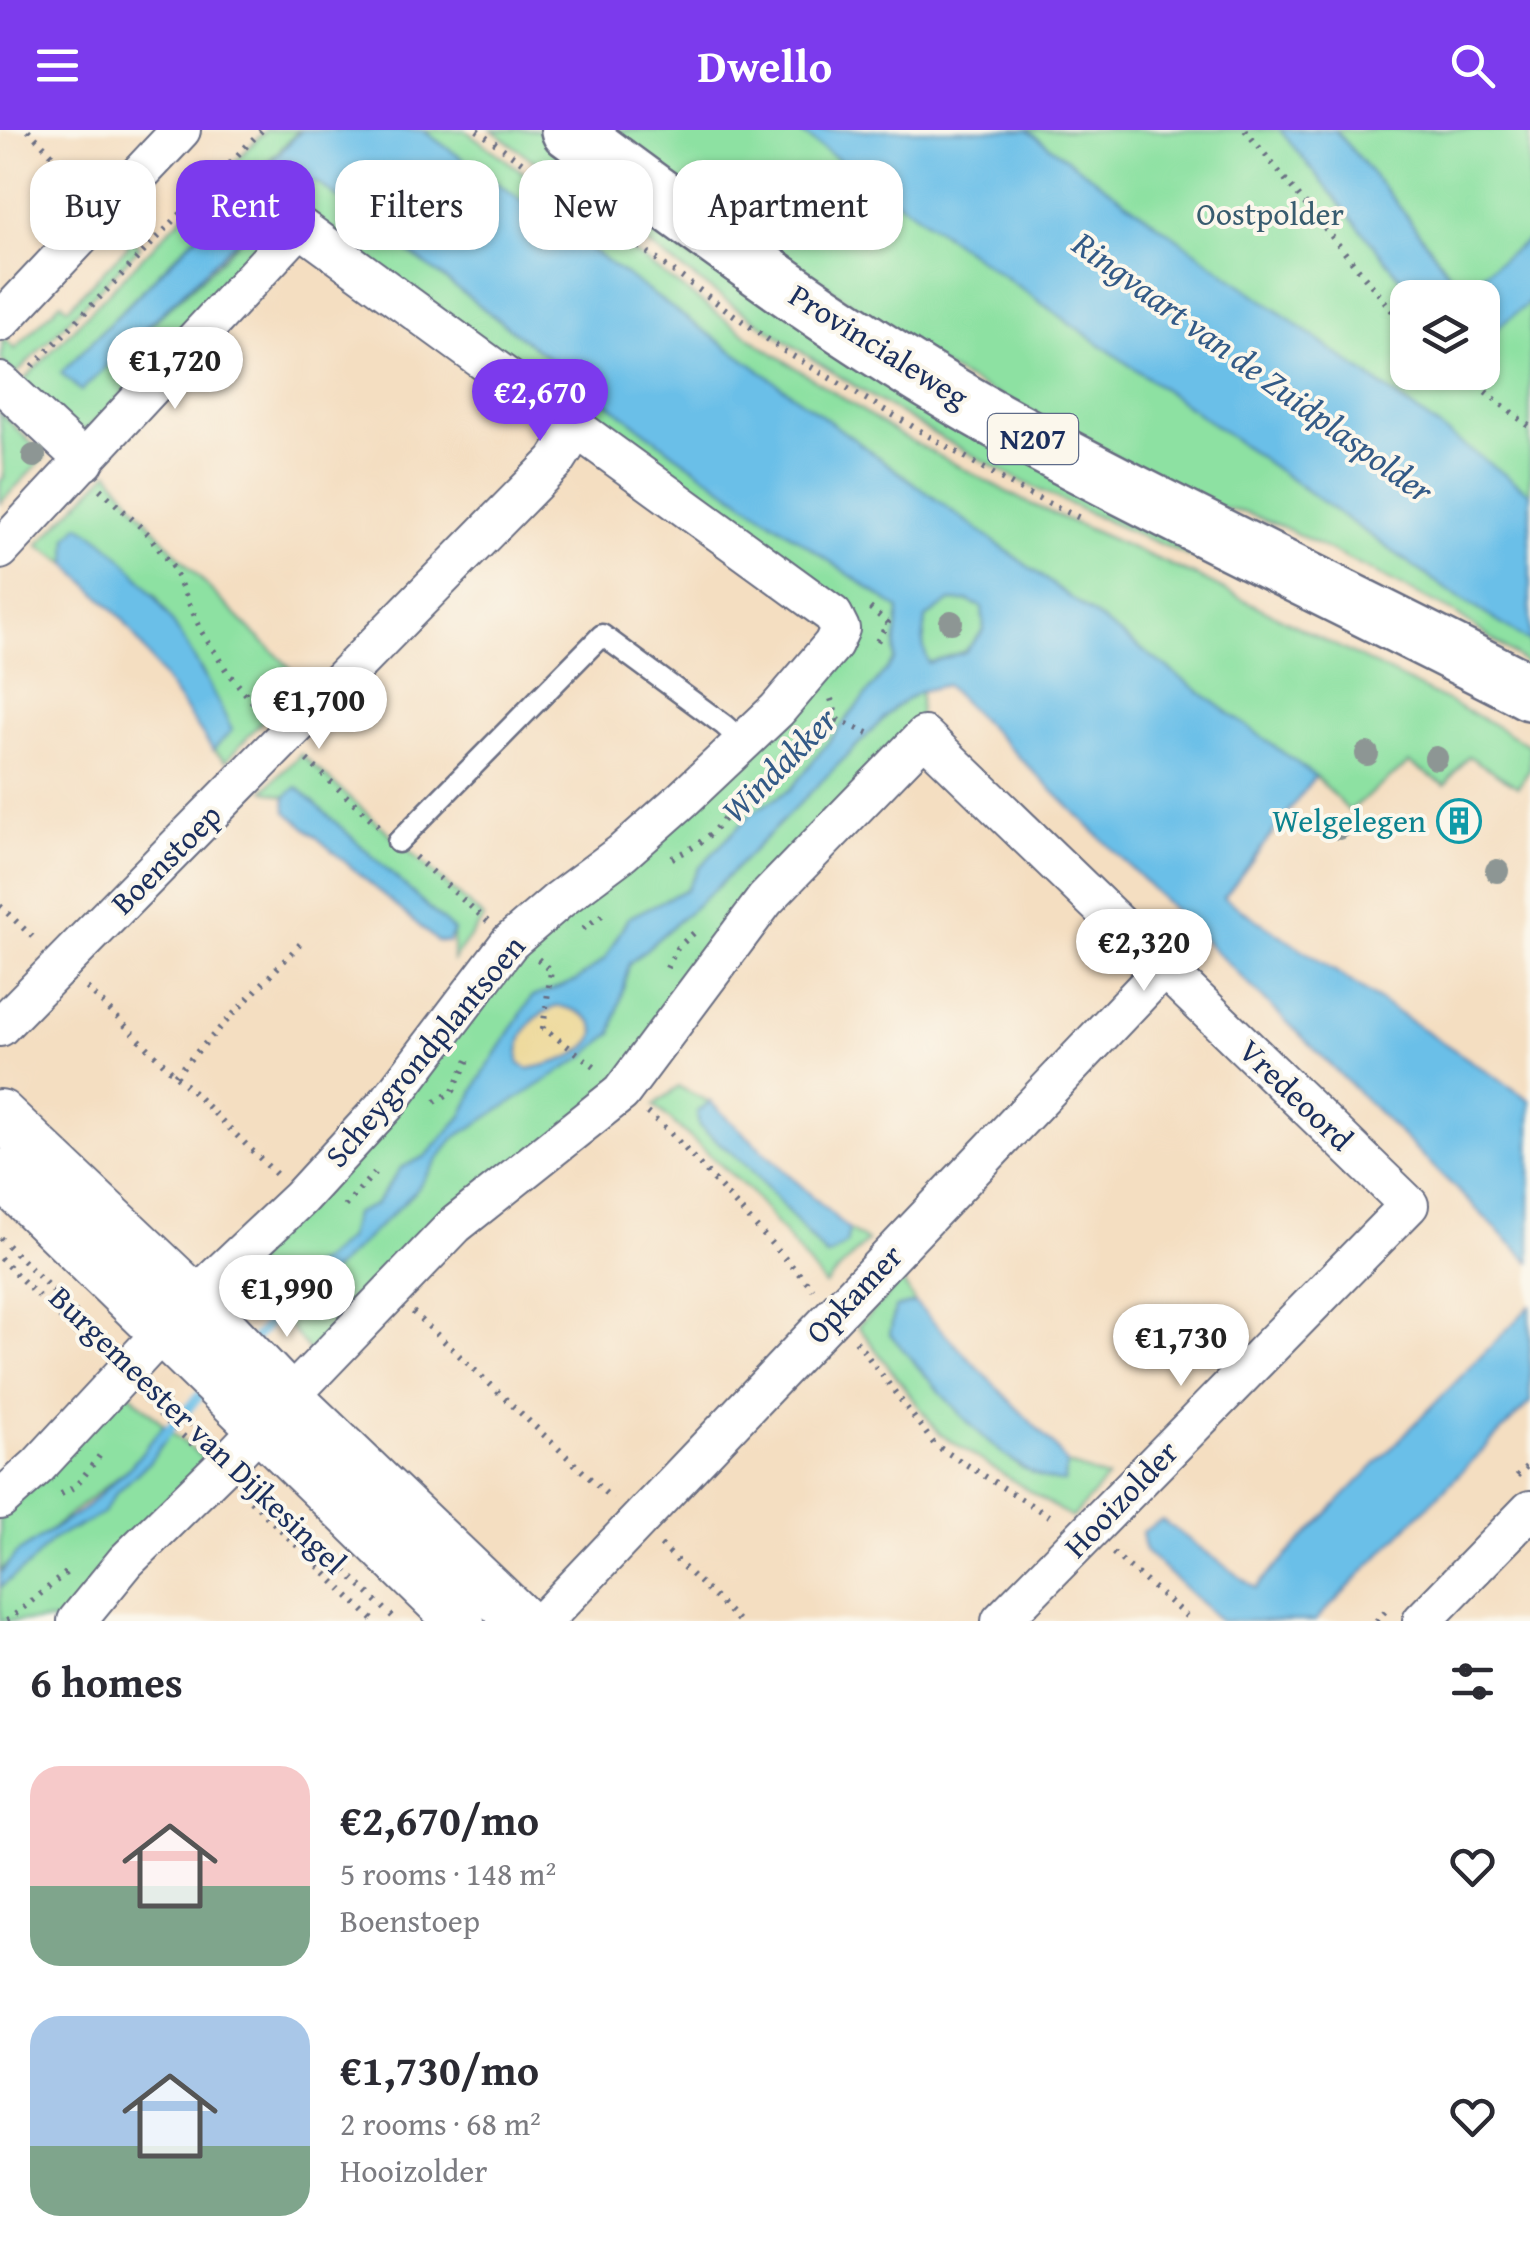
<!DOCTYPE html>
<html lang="en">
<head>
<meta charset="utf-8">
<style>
	:root { --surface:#fff; --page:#f2f2f3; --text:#2b2b33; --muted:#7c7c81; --accent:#7c3aed }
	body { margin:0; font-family:"Gentium Book Plus",serif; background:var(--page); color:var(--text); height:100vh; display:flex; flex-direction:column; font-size:38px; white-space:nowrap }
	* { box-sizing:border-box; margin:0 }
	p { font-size:32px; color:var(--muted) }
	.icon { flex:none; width:55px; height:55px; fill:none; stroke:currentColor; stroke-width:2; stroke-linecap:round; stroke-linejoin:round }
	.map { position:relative; height:1491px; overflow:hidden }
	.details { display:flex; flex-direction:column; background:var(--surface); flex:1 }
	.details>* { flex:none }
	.banner { position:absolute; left:30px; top:30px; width:1000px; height:90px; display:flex; gap:20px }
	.fabs { position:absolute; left:1390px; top:150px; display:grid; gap:20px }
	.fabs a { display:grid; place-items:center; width:110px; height:110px; border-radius:20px; background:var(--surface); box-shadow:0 2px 8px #0004; font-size:50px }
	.price { position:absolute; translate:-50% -85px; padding:0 22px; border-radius:35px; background:#fff; color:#222; font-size:32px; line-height:65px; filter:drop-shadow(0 2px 5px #0008) }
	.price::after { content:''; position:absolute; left:50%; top:60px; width:30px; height:22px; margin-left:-15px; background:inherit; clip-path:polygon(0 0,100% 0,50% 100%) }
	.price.active { background:var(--accent); color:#fff }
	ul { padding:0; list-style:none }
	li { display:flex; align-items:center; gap:30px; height:250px; padding:0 30px }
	li span { display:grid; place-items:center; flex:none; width:280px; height:200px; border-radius:30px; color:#555 }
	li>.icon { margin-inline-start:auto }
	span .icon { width:120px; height:120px; fill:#fffc; stroke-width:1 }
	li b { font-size:42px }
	h2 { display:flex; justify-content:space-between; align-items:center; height:120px; padding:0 30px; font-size:42px }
	.chip { padding:0 35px; border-radius:30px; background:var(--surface); box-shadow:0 2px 8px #0004; font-size:35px; line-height:90px }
	.chip.active { background:var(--accent); color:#fff }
	header { display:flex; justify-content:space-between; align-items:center; height:130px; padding:0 30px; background:var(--accent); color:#fff; font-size:45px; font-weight:700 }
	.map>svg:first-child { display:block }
	.green { fill:#8de1a2; stroke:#548880; stroke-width:2.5 }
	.sand { fill:#eeda9e; stroke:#84847e; stroke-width:2.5 }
	.water { fill:#6bbfe8; stroke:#4377a3; stroke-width:2.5; fill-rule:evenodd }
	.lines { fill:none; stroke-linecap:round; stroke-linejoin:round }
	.stream { stroke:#6bbfe8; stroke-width:10 }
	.service-casing { stroke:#676c81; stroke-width:25 }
	.minor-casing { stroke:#676c81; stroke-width:42 }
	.tertiary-casing { stroke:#676c81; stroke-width:52 }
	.primary-casing { stroke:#676c81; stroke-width:60 }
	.path { stroke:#676c81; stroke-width:6; stroke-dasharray:2.5 8; stroke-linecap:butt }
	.service { stroke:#fff; stroke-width:20 }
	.minor { stroke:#fff; stroke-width:38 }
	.tertiary { stroke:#fff; stroke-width:48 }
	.primary { stroke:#fff; stroke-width:55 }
	.tree { fill:#8d9694 }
	.labels { text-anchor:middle; stroke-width:8; stroke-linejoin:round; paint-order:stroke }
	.shield { fill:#fbf7ec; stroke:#5e6b89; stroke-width:2.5 }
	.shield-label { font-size:30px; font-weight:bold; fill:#1b2f5e }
	.park-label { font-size:32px; fill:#385c6f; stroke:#fbf7ec }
	.street-label { font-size:32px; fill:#1b2f5e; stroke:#fbf7ec }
	.culture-label { font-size:32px; fill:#0d838f; stroke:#fbf7ec; text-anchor:end }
	.water-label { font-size:35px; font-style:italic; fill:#335a87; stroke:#fbf7ec }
</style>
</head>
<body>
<header><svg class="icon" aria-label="menu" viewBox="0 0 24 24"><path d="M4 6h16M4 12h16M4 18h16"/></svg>Dwello<svg class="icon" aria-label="search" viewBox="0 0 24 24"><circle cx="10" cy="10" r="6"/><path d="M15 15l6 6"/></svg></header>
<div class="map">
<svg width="1530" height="1491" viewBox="0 0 1530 1491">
	<rect width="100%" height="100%" fill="#fbf7ec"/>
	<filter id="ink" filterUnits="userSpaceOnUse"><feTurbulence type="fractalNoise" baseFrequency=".01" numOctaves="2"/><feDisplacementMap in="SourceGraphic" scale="20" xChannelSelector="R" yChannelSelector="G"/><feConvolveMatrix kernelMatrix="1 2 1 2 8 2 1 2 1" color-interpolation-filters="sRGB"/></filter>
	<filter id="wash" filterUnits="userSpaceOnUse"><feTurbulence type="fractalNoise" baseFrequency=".0048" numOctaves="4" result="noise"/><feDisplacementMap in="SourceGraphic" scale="40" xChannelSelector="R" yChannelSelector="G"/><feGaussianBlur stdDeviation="2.25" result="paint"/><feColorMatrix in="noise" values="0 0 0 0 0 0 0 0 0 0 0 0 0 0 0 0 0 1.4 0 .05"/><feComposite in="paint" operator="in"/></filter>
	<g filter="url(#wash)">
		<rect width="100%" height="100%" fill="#f4dec1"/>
		<!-- green -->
		<g class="green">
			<polygon points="266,0 299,0 62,242 80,260 218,133 297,52 317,52 675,324 899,479 894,530 791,659 752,683 699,738 687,759 628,788 605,829 576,851 532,867 480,949 462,986 426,1026 401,1038 375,1075 354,1084 348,1108 324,1129 298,1144 269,1186 236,1153 518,814 850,510 302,83 87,300 70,297 22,252"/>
			<polygon points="422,0 465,0 760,215 900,305 1024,371 1198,447 1487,591 1530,616 1530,639 1518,657 1468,626 1445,655 1409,633 1349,681 1315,646 752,235"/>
			<path d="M492 0H538L781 179 1238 437 1236 447C1160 413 1082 383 1008 344 824 249 659 123 492 0Z"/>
			<polygon points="605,0 797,0 1446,459 1530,512 1530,536 1455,483 1283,397 1246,383 1210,376 936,233"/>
			<polygon points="1017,0 1309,0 1444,167 1408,168 1408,242 1482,242 1483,182 1530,146 1530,383"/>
			<polygon points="1335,0 1530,0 1530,109 1462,160 1399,76"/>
			<polygon points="116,93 140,117 15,245 1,230 3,208 15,219 61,172 68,178 129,115 110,96"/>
			<polygon points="0,282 45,327 0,373 0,352 4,347"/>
			<path d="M109 342C165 417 233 484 301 548L226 631 213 620 231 600 202 541 155 465 68 408 67 434 38 415Z"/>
			<polygon points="950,471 968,471 982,477 984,500 965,521 927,533 923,514 926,488"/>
			<polygon points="921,561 918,604 612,963 312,1225 286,1192 308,1164 415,1062 453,1009 612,903 629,834 717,757 895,577"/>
			<polygon points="301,624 484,788 453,830 453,801 298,658 285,667 264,660"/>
			<polygon points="679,957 710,972 697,982 699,996 749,1037 826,1126 846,1114 849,1100 867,1111 825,1155 751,1062 654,975"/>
			<polygon points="902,1150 915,1173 895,1178 890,1204 958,1282 1020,1337 1064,1352 1067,1334 1107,1348 1072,1388 940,1304 858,1196"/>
			<polygon points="126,1260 164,1295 131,1336 0,1440 0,1383"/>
			<polygon points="171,1302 207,1331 64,1491 0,1491 0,1458 53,1409 102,1384 116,1363 150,1331"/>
		</g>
		<!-- sand -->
		<path class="sand" d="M558 876C575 878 610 893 588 915 573 930 547 935 528 939L518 934C518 905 529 886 558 876Z"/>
		<!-- water -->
		<g class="water">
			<path d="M302 0H422L752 235 1315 646 1224 768 1530 970V1132L946 555 921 561 895 577 717 757 629 834 612 903 585 926 453 1009 415 1062 308 1164 286 1192 269 1186 298 1144 324 1129 348 1108 354 1084 375 1075 401 1038 426 1026 462 986 480 949 532 867 576 851 605 829 628 788 687 759 699 738 752 683 791 659 894 530 899 479 675 324 317 52 296 53 81 261 61 243ZM950 471H968L982 477 984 500 965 522 928 533 923 514 926 488ZM558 876C576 878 610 893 588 915 573 930 547 935 528 939L519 934C517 905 529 886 558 876Z"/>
			<polygon points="797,0 1027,0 1530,363 1530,512 1446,459"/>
			<polygon points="1280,0 1335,0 1399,76 1461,160 1530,109 1530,172 1483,209 1482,168 1416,167"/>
			<path d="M79 395C147 432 198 533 232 600L213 620 123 489 67 434 68 408Z"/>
			<polygon points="297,657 454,801 448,812 437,811 286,681 285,667"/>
			<polygon points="710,972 849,1100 846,1114 827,1126 749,1037 699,996 697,982"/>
			<path d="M915 1173 1055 1317 1067 1334 1064 1352C1008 1352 926 1245 890 1204L895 1178Z"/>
			<polygon points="1530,1176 1530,1272 1315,1491 1220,1491 1145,1421 1142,1402 1162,1390 1255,1458"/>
			<polygon points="164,1295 171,1302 150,1331 116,1363 102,1384 53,1409 29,1435 0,1457 0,1444 16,1424 84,1379 131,1336"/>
		</g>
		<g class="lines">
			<!-- stream -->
			<g class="stream">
				<polyline points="255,1208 281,1179"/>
				<polyline points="160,1309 202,1263"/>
			</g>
		</g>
	</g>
	<g filter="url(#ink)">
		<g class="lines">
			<!-- service casing -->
			<g class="service-casing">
				<polyline id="service" points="398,712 602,505 724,595 743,612"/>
			</g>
			<!-- minor casing -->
			<g class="minor-casing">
				<g id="minor">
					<polyline points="0,192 181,0"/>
					<polyline points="0,252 85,331"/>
					<polyline points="0,420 300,97 833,485 840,499 833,514 777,580 683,669 622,723 559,770 510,812 390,970 300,1068 194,1168 38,1336 0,1370"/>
					<polyline points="0,897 556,331 577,298"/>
					<polyline points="77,1491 126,1431 230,1329 455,1095 621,963 765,770 924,606 1409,1075 1001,1491"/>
					<polyline points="543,1491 1164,838"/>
					<polyline points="1422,1491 1530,1380"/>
				</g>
			</g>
			<!-- tertiary casing -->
			<g class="tertiary-casing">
				<g id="tertiary">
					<polyline points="0,984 194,1168 289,1268 522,1491"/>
					<polyline points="0,1043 460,1491"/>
				</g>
			</g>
			<!-- primary casing -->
			<g class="primary-casing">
				<path id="primary" d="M569 0C707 102 845 206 996 290 1171 386 1352 470 1530 562"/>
			</g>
			<!-- path -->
			<g class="path">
				<polyline points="28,0 83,56"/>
				<polyline points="477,0 784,221 1026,363 1080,388"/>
				<polyline points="1245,0 1408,200"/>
				<polyline points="33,236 262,0"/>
				<polyline points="1461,242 1530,297"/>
				<polyline points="100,359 148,404 173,438 202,502 228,543 264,585"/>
				<polyline points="870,478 888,493 873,518"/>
				<polyline points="831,569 838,590 875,606"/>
				<polyline points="307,630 379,696"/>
				<polyline points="415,727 488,792"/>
				<path d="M672 728C703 714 721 698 738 667"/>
				<polyline points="0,776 38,812"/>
				<polyline points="583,799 605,783"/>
				<polyline points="538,829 551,841 543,898 597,938"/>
				<polyline points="667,838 677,818 696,801"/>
				<polyline points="87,858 278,1046"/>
				<polyline points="175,945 305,809"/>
				<polyline points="435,972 453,961 469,928"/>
				<polyline points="647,983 668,1000 813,1159"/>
				<polyline points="345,1076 376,1041"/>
				<polyline points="0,1108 107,1214"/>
				<polyline points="0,1128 96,1223"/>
				<polyline points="413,1182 612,1369"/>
				<polyline points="856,1211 935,1315 1055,1390"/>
				<polyline points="151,1258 205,1307"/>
				<polyline points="144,1270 194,1316"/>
				<polyline points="1517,1346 1530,1333"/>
				<polyline points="255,1353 397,1491"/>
				<polyline points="243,1363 374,1491"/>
				<polyline points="61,1364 76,1356 104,1320"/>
				<polyline points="661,1415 739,1491"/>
				<polyline points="1113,1423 1192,1491"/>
				<polyline points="7,1491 72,1438"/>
				<polyline points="1376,1491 1389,1477"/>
			</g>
			<!-- service -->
			<use href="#service" class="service"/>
			<!-- minor -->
			<use href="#minor" class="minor"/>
			<!-- tertiary -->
			<use href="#tertiary" class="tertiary"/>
			<!-- primary -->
			<use href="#primary" class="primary"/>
		</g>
		<!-- trees -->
		<g class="tree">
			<circle cx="34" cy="326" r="12"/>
			<circle cx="951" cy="492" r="12"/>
			<circle cx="1367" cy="624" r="12"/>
			<circle cx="1436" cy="628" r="12"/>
			<circle cx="1339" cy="698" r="12"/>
			<circle cx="1497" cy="741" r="12"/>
		</g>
	</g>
	<!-- icons -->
	<defs>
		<g id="building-ring" transform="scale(2.25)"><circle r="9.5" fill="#fbf7ec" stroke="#0f9aa8" stroke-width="1.5"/><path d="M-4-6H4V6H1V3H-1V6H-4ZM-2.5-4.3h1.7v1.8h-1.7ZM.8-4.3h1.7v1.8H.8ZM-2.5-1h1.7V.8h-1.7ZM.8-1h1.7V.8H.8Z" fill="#0f9aa8"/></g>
	</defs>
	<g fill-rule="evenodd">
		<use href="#building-ring" x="1459" y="691"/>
	</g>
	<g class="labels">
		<!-- shield labels -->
		<rect class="shield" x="988" y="284" width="90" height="50" rx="8"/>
		<g class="shield-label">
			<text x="1033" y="319">N207</text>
		</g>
		<!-- park labels -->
		<g class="park-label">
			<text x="1270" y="95">Oostpolder</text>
		</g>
		<!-- street labels -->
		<g class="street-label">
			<text transform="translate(879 216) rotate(32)" y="11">Provincialeweg</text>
			<text transform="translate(166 729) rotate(-45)" y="11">Boenstoep</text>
			<text transform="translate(425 921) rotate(-50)" y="11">Scheygrondplantsoen</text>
			<text transform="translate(1296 965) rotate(44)" y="11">Vredeoord</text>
			<text transform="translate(854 1164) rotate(-46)" y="11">Opkamer</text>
			<text transform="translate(198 1300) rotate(44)" y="11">Burgemeester van Dijkesingel</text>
			<text transform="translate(1121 1369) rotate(-46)" y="11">Hooizolder</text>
		</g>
		<!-- culture labels -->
		<g class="culture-label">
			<text x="1426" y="702">Welgelegen</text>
		</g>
		<!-- water labels -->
		<g class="water-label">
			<text transform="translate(1253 237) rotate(36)" y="12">Ringvaart van de Zuidplaspolder</text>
			<text transform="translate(779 635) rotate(-45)" y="12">Windakker</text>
		</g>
	</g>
</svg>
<div class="fabs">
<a><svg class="icon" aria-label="layers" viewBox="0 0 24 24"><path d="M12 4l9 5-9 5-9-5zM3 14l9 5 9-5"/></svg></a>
</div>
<b class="price" style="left:175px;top:282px">€1,720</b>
<b class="price active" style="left:540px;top:314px">€2,670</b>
<b class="price" style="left:319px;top:622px">€1,700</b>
<b class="price" style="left:1144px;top:864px">€2,320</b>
<b class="price" style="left:287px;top:1210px">€1,990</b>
<b class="price" style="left:1181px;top:1259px">€1,730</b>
<div class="banner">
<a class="chip">Buy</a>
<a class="chip active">Rent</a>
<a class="chip">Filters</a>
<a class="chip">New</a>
<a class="chip">Apartment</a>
</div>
</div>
<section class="details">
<h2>6 homes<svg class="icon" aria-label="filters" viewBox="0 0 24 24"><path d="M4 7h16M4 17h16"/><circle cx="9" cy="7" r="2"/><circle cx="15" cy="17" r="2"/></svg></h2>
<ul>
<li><span style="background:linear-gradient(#f6c9c9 60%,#7fa58c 0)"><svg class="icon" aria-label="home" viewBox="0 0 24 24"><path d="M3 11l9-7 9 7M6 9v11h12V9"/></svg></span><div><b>€2,670/mo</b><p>5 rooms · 148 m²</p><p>Boenstoep</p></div><svg class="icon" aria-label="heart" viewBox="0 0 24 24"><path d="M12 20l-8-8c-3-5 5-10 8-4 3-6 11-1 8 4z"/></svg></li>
<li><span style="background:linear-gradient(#a9c7e8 65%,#7fa58c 0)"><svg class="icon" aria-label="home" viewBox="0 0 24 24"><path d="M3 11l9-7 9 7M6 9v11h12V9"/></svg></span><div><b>€1,730/mo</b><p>2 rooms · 68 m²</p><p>Hooizolder</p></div><svg class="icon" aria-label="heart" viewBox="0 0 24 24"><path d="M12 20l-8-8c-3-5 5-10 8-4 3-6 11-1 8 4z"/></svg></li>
</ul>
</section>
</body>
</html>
